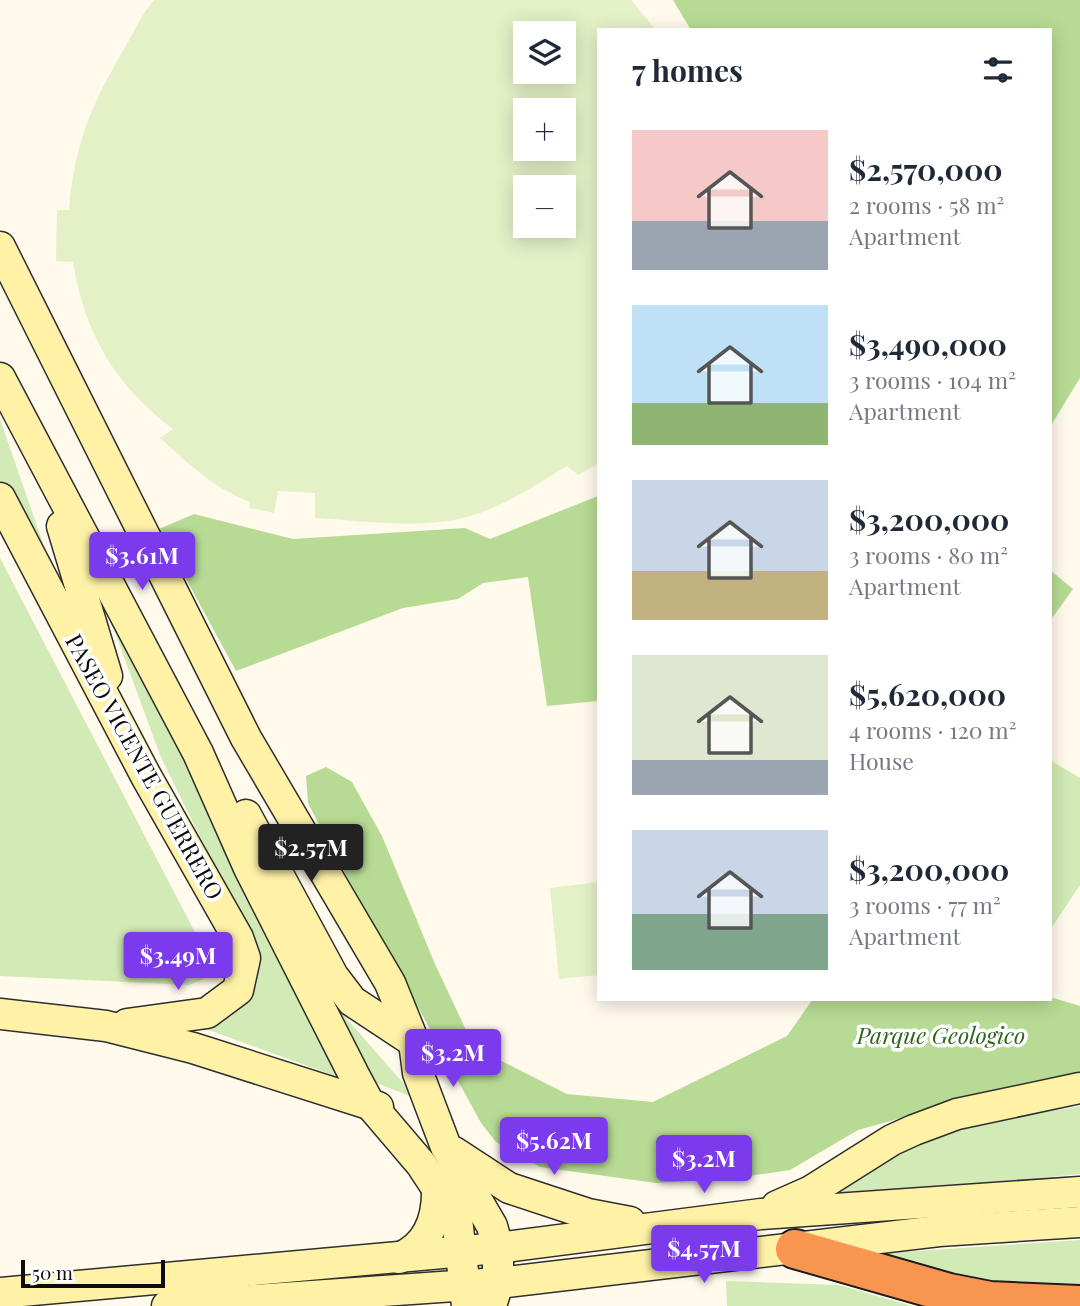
<!DOCTYPE html>
<html lang="en">
<head>
<meta charset="utf-8">
<style>
	:root { --surface:#fff; --page:#f2f2f3; --text:#1f2937; --muted:#747a83; --accent:#7c3aed }
	body { margin:0; font-family:"Playfair Display",serif; background:var(--page); color:var(--text); height:100vh; display:flex; flex-direction:column; font-size:26px; white-space:nowrap }
	* { box-sizing:border-box; margin:0 }
	p { font-size:23px; color:var(--muted) }
	.icon { flex:none; width:38px; height:38px; fill:none; stroke:currentColor; stroke-width:2; stroke-linecap:round; stroke-linejoin:round }
	.map { position:relative; flex:1; overflow:hidden }
	.sheet { position:absolute; left:597px; top:28px; width:455px; height:973px; display:flex; flex-direction:column; background:var(--surface); border-radius:0px; box-shadow:0 4px 18px #0003 }
	.sheet>* { flex:none }
	.tools { position:absolute; left:513px; top:21px; display:grid; gap:14px }
	.tools a { display:grid; place-items:center; width:63px; height:63px; border-radius:0px; background:var(--surface); box-shadow:0 4px 18px #0003; font-size:35px }
	.scale { position:absolute; left:21px; bottom:18px; width:144px; box-sizing:border-box; padding-left:7px; border:4px solid #0c0c0c; border-top:0; font-size:19px; line-height:24px; white-space:nowrap; color:#0c0c0c; -webkit-text-stroke:5px #fff; paint-order:stroke }
	.price { position:absolute; translate:-50% -60px; padding:0 16px; border-radius:7px; background:var(--accent); color:#fff; font-size:23px; line-height:46px; filter:drop-shadow(0 2px 4px #0008) }
	.price::after { content:''; position:absolute; left:50%; top:42px; width:21px; height:16px; margin-left:-10px; background:inherit; clip-path:polygon(0 0,100% 0,50% 100%) }
	.price.active { background:#222; color:#fff }
	ul { padding:0; list-style:none }
	li { display:flex; align-items:center; gap:21px; height:175px; padding:0 35px }
	li span { display:grid; place-items:center; flex:none; width:196px; height:140px; border-radius:0px; color:#555 }
	li>.icon { margin-inline-start:auto }
	span .icon { width:84px; height:84px; fill:#fffc; stroke-width:1 }
	li b { font-size:30px }
	h2 { display:flex; justify-content:space-between; align-items:center; height:84px; padding:0 35px; font-size:30px }
	.map>svg:first-child { display:block }
	.green { fill:#d2eab5 }
	.forest { fill:#b7db94 }
	.pitch { fill:#e4f1c7; fill-rule:evenodd }
	.lines { fill:none; stroke-linecap:round; stroke-linejoin:round }
	.secondary-casing { stroke:#2e2e2e; stroke-width:33 }
	.highway-casing { stroke:#1d1d1d; stroke-width:42 }
	.secondary { stroke:#fff2a7; stroke-width:30 }
	.highway { stroke:#f89651; stroke-width:38 }
	.labels { text-anchor:middle; stroke-width:7; stroke-linejoin:round; paint-order:stroke }
	.street-label { font-size:23px; fill:#0c0c0c; stroke:#fff }
	.park-label { font-size:23px; font-style:italic; fill:#2e651b; stroke:#fff }
</style>
</head>
<body>
<div class="map">
<svg width="1080" height="1306" viewBox="0 0 1080 1306">
	<rect width="100%" height="100%" fill="#fffaec"/>
	<!-- green -->
	<g class="green">
		<polygon points="0,419 66,610 0,480"/>
		<polygon points="0,558 211,963 211,972 204,979 189,985 0,976"/>
		<polygon points="103,600 349,1081 203,1028 227,1017 249,996 256,952 160,755"/>
		<polygon points="1050,760 1080,778 1080,885 1050,930"/>
		<polygon points="301,942 347,1019 417,1099 374,1082"/>
		<polygon points="1080,1106 1080,1174 820,1199 917,1140 988,1122"/>
		<polygon points="1080,1240 1080,1294 981,1288 856,1255"/>
		<polygon points="726,1281 839,1285 912,1306 727,1306"/>
	</g>
	<!-- forest -->
	<g class="forest">
		<polygon points="673,0 1080,0 1080,378 1050,427 1050,30 691,30"/>
		<polygon points="598,496 598,701 547,706 528,577 483,583 458,599 403,608 236,671 159,529 194,514 293,539 465,528 490,539"/>
		<polygon points="1050,570 1073,589 1050,621"/>
		<polygon points="326,767 352,782 382,836 435,964 474,1047 567,1094 653,1102 787,1036 813,999 1050,999 1050,997 1080,1006 1080,1073 1039,1080 858,1130 790,1170 729,1179 656,1183 540,1167 496,1142 481,1123 328,842 308,803 306,776"/>
	</g>
	<!-- pitch -->
	<g class="pitch">
		<path d="M154 0H631L656 30H598V464L578 475 567 466C538 484 509 503 477 514 427 531 367 521 315 518V493L278 491 274 513 249 508 250 502C213 488 189 464 160 438L173 429C115 385 85 335 73 262L56 261 57 210H69C75 139 93 102 128 42 136 28 143 12 154 0ZM525 33H564V72H525ZM525 110H564V149H525ZM564 187V226H525V187Z"/>
		<polygon points="598,882 598,975 559,979 550,888"/>
	</g>
	<g class="lines">
		<!-- secondary casing -->
		<g class="secondary-casing">
			<g id="secondary">
				<polyline points="0,247 246,738 390,983 414,1042 418,1073 446,1147 492,1226 498,1248 498,1283 491,1306"/>
				<polyline points="0,378 198,753 249,868 354,1075 369,1103 421,1164 457,1219 467,1306"/>
				<polyline points="0,498 146,776 238,938 245,958 238,990 207,1013 127,1024"/>
				<polyline points="62,526 107,676"/>
				<polyline points="246,815 333,976 352,1001 414,1042"/>
				<polyline points="0,1014 106,1026 193,1048 378,1107"/>
				<polyline points="454,1152 509,1188 588,1214 630,1222"/>
				<polyline points="777,1206 811,1191 892,1140 914,1130 957,1114 1080,1088"/>
				<path d="M399 1258C429 1246 438 1217 437 1187"/>
				<polyline points="0,1293 498,1248 761,1214 1080,1192"/>
				<polyline points="167,1306 498,1283 939,1231 1080,1222"/>
			</g>
		</g>
		<!-- highway casing -->
		<g class="highway-casing">
			<polyline id="highway" points="795,1249 949,1293 990,1301 1080,1305"/>
		</g>
		<!-- secondary -->
		<use href="#secondary" class="secondary"/>
		<!-- highway -->
		<use href="#highway" class="highway"/>
	</g>
	<g class="labels">
		<!-- street labels -->
		<g class="street-label">
			<text transform="translate(144 767) rotate(61)" y="8">PASEO VICENTE GUERRERO</text>
		</g>
		<!-- park labels -->
		<g class="park-label">
			<text x="941" y="1044">Parque Geologico</text>
		</g>
	</g>
</svg>
<div class="tools">
<a><svg class="icon" aria-label="layers" viewBox="0 0 24 24"><path d="M12 4l9 5-9 5-9-5zM3 14l9 5 9-5"/></svg></a>
<a>+</a>
<a>−</a>
</div>
<div class="scale">50 m</div>
<b class="price" style="left:142px;top:592px">$3.61M</b>
<b class="price active" style="left:311px;top:884px">$2.57M</b>
<b class="price" style="left:178px;top:992px">$3.49M</b>
<b class="price" style="left:453px;top:1089px">$3.2M</b>
<b class="price" style="left:554px;top:1177px">$5.62M</b>
<b class="price" style="left:704px;top:1195px">$3.2M</b>
<b class="price" style="left:704px;top:1285px">$4.57M</b>
<section class="sheet">
<h2>7 homes<svg class="icon" aria-label="filters" viewBox="0 0 24 24"><path d="M4 7h16M4 17h16"/><circle cx="9" cy="7" r="2"/><circle cx="15" cy="17" r="2"/></svg></h2>
<ul>
<li><span style="background:linear-gradient(#f6c9c9 65%,#9aa5b1 0)"><svg class="icon" aria-label="home" viewBox="0 0 24 24"><path d="M3 11l9-7 9 7M6 9v11h12V9"/></svg></span><div><b>$2,570,000</b><p>2 rooms · 58 m²</p><p>Apartment</p></div></li>
<li><span style="background:linear-gradient(#bfe0f5 70%,#8fb573 0)"><svg class="icon" aria-label="home" viewBox="0 0 24 24"><path d="M3 11l9-7 9 7M6 9v11h12V9"/></svg></span><div><b>$3,490,000</b><p>3 rooms · 104 m²</p><p>Apartment</p></div></li>
<li><span style="background:linear-gradient(#c9d6e8 65%,#c2b280 0)"><svg class="icon" aria-label="home" viewBox="0 0 24 24"><path d="M3 11l9-7 9 7M6 9v11h12V9"/></svg></span><div><b>$3,200,000</b><p>3 rooms · 80 m²</p><p>Apartment</p></div></li>
<li><span style="background:linear-gradient(#dfe7d0 75%,#9aa5b1 0)"><svg class="icon" aria-label="home" viewBox="0 0 24 24"><path d="M3 11l9-7 9 7M6 9v11h12V9"/></svg></span><div><b>$5,620,000</b><p>4 rooms · 120 m²</p><p>House</p></div></li>
<li><span style="background:linear-gradient(#c9d6e8 60%,#7fa58c 0)"><svg class="icon" aria-label="home" viewBox="0 0 24 24"><path d="M3 11l9-7 9 7M6 9v11h12V9"/></svg></span><div><b>$3,200,000</b><p>3 rooms · 77 m²</p><p>Apartment</p></div></li>
</ul>
</section>
</div>
</body>
</html>
